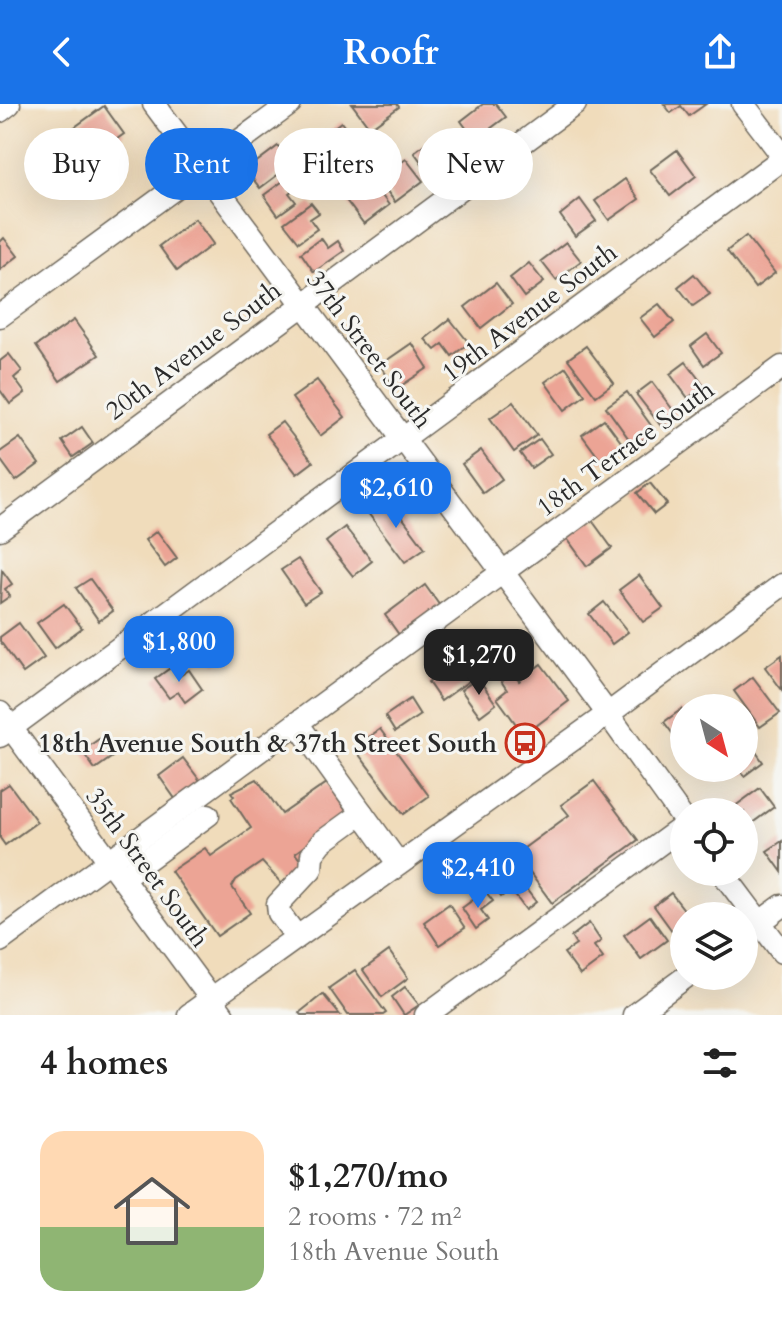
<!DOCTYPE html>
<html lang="en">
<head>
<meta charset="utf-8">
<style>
	:root { --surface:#fff; --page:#f6f6f6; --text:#222; --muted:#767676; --line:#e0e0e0; --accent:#1a73e8 }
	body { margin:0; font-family:Cardo,serif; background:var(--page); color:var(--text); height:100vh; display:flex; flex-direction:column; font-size:30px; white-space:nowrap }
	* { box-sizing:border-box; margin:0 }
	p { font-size:26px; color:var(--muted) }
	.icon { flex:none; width:44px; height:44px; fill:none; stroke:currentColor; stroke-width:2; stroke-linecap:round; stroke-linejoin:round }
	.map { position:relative; height:911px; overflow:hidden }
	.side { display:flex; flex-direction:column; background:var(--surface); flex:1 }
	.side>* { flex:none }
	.guide { position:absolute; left:24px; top:24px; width:734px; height:72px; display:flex; gap:16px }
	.needle { width:52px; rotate:144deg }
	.fabs { position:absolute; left:670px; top:590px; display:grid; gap:16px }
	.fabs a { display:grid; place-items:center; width:88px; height:88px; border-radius:50%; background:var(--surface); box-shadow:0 8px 32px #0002; font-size:40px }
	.price { position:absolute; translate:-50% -68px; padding:0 18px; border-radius:16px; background:var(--accent); color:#fff; font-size:26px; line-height:52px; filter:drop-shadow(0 2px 4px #0008) }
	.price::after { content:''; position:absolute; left:50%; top:48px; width:24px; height:18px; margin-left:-12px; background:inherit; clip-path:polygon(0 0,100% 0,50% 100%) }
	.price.current { background:#222; color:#fff }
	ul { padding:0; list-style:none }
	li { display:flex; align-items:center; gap:24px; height:200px; padding:0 40px }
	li+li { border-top:2px solid var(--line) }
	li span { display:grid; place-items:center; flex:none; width:224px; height:160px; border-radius:24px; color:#555 }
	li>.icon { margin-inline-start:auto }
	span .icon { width:96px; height:96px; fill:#fffc; stroke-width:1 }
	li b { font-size:34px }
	h2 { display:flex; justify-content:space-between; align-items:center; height:96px; padding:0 40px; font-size:34px }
	.pill { padding:0 28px; border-radius:36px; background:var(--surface); box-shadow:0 8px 32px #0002; font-size:28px; line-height:72px }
	.pill.current { background:var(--accent); color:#fff }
	header { display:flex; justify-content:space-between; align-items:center; height:104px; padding:0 40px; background:var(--accent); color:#fff; font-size:36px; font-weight:600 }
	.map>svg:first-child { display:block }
	.building { fill:#eca495 }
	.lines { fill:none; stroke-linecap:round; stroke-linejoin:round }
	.minor-casing { stroke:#70695d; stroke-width:25 }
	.minor { stroke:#fff; stroke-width:22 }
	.labels { text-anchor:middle; stroke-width:6; stroke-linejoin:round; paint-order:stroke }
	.street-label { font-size:26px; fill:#2b2b2b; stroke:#f6f6f2 }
	.poi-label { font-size:26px; font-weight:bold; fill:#2b2b2b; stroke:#f6f6f2; text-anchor:end }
</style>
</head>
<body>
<header><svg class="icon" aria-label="back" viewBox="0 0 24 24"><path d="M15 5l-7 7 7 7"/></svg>Roofr<svg class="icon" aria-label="share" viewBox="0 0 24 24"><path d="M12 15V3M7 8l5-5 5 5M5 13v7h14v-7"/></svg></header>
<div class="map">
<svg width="782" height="911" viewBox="0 0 782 911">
	<rect width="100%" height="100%" fill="#f6f6f2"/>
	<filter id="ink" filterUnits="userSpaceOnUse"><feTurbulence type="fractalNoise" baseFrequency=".0125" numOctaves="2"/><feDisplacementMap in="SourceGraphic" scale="16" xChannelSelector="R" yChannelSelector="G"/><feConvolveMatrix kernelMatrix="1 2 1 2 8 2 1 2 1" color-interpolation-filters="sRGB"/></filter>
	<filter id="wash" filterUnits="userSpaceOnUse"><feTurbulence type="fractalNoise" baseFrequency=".006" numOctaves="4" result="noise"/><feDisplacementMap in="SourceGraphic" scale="32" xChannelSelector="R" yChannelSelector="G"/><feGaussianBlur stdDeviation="1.8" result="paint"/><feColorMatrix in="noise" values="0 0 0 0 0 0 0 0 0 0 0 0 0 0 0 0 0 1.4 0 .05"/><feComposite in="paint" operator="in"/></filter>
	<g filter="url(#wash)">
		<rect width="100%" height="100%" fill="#f0dcbb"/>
		<g id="blocks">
			<!-- building -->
			<g class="building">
				<polygon points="352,0 397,0 399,3 370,24"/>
				<polygon points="483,0 496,0 506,13 475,36 461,17"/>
				<polygon points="664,0 706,0 689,12 681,2 671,9"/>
				<polygon points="104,2 124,30 97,49 91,40 82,47 68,28"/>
				<polygon points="341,18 360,44 343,56 336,48 328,54 315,38"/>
				<polygon points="438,30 454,52 430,70 414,48"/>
				<polygon points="278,42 292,60 260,84 246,66"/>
				<polygon points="677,46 696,72 670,92 650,66"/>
				<polygon points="406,55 423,77 395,98 378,75"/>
				<polygon points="290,72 298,82 289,89 296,98 278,111 264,91"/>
				<polygon points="367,72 389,101 364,120 342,91"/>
				<polygon points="625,75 639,95 609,116 595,97"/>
				<polygon points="580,95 596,117 575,132 560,111"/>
				<polygon points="311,99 319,109 310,115 317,125 299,138 284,119"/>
				<polygon points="195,115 213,140 177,167 159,142"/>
				<polygon points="746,132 775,169 755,184 727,147"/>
				<polygon points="4,134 18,152 0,166 0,138"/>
				<polygon points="321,134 328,144 338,137 344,147 314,168 301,149"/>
				<polygon points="566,138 581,157 556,176 541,157"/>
				<polygon points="529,159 544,178 524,193 510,174"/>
				<polygon points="694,170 710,190 693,202 678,183"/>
				<polygon points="496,179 512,200 481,224 465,203"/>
				<polygon points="659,200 674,218 655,233 640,214"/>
				<polygon points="450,215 469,239 452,252 443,240 435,246 425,235"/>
				<polygon points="74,216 99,251 60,277 36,242"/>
				<polygon points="707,230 721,249 704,261 691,242"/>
				<polygon points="412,239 428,264 396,285 380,261"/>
				<polygon points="586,242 614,279 596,292 568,255"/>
				<polygon points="9,250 22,267 14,274 25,289 10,300 0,286 0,257"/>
				<polygon points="686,258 704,282 688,294 670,270"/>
				<polygon points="566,263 585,291 565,306 545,278"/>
				<polygon points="317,276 345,313 320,332 292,294"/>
				<polygon points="652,278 676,310 661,322 636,290"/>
				<polygon points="627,288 655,327 634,342 606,303"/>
				<polygon points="513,298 537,331 514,348 490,314"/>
				<polygon points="604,315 624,342 602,358 582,331"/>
				<polygon points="282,318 313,358 297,370 266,330"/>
				<polygon points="82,323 93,339 73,353 62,337"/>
				<polygon points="20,334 39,360 16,377 0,355 0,348"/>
				<polygon points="540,335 551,350 531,364 520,349"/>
				<polygon points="481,346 502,375 483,389 462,360"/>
				<polygon points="650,379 667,400 654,410 637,389"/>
				<polygon points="388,394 425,444 405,458 368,409"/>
				<polygon points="591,415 612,444 587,462 566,433"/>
				<polygon points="345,423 372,457 353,472 326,438"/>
				<polygon points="157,427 177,454 165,463 145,436"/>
				<polygon points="298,455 321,488 304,499 281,466"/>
				<polygon points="2,466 12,480 5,485 10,492 0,499"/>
				<polygon points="639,471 663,504 643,518 619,486"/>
				<polygon points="90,475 113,507 99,517 76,484"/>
				<polygon points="425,481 440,502 400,532 385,511"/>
				<polygon points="604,498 628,528 612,540 589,510"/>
				<polygon points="64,500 82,524 55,544 37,519"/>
				<polygon points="217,518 231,535 221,543 227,552 217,560 197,534"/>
				<polygon points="19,519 44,554 23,569 0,537 0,533"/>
				<polygon points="451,533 465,553 460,556 473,574 441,597 428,578 431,576 426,569 447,554 438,542"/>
				<polygon points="782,551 782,586 765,563"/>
				<polygon points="541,560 569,597 524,631 497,594 507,586 501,577 512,568 519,577"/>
				<polygon points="173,562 180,572 189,566 202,585 185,598 178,588 169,594 155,575"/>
				<polygon points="753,573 780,609 760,623 734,587"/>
				<polygon points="478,574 496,600 480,612 461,586"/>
				<polygon points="410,595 420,611 395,628 385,612"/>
				<polygon points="682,605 684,608 684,645 664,618"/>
				<polygon points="380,625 429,692 404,710 354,644"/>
				<polygon points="744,631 763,658 744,672 738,664 744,664"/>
				<polygon points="102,633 115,651 95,665 82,647"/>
				<polygon points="183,654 201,678 176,696 159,672"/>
				<polygon points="257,675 282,710 327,679 348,710 295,749 306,764 282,780 262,758 236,776 232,783 250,809 217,832 171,767 205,744 211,752 251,724 231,694 234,692 231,688"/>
				<polygon points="594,677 638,736 552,799 516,750 569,711 561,701"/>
				<polygon points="9,680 37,718 5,741 0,734 0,686"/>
				<polygon points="760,684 774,703 744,725 744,708 727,708"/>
				<polygon points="782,737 782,768 767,747"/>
				<polygon points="513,768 536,798 526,806 511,786 501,793 493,783"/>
				<polygon points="485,787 493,797 481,806 488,816 476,825 462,804"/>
				<polygon points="671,789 689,812 684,812 684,825 675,831 654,802"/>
				<polygon points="449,800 465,824 439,841 424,818"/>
				<polygon points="650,812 667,836 641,855 624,831"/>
				<polygon points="589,819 601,837 594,842 603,854 580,871 564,849 576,841 571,833"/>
				<polygon points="389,847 408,874 382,893 363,866"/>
				<polygon points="355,866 386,909 383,911 348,911 329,884"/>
				<polygon points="405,883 419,901 404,911 392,893"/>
				<polygon points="323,890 340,911 301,911 299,909"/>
			</g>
		</g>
	</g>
	<g filter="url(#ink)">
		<use href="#blocks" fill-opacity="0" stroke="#70695d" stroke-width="2"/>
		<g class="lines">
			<!-- minor casing -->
			<g class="minor-casing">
				<g id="minor">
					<polyline points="154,0 608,610 684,716"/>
					<polyline points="743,0 782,51"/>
					<polyline points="0,7 9,0"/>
					<polyline points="0,212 290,0"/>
					<polyline points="0,425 575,0"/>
					<polyline points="0,609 223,911"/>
					<polyline points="297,619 398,759"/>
					<polyline points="0,632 782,55"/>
					<polyline points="722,768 782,848"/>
					<polyline points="122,774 208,711"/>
					<polyline points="744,830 782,802"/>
					<polyline points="296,832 279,809 278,800 311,765 312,751 322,738 362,709"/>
					<polyline points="0,837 782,263"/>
					<polyline points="189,911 608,610 782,481"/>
					<polyline points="426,911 684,722"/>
					<polyline points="634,911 687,872"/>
				</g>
			</g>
			<!-- minor -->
			<use href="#minor" class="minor"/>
		</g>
	</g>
	<!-- icons -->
	<defs>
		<g id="bus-ring" transform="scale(2)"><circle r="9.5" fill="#f6f6f2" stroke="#c8321e" stroke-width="1.5"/><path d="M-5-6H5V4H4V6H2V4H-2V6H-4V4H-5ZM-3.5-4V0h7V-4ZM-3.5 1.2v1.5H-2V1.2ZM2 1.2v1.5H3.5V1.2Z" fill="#c8321e"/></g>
	</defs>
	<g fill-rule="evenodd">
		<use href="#bus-ring" x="525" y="639"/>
	</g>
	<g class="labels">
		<!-- street labels -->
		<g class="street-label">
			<text transform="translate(529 208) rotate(-37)" y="9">19th Avenue South</text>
			<text transform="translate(370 245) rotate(53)" y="9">37th Street South</text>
			<text transform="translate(193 246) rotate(-37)" y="9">20th Avenue South</text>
			<text transform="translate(625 344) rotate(-36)" y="9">18th Terrace South</text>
			<text transform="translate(148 763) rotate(54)" y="9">35th Street South</text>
		</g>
		<!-- poi labels -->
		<g class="poi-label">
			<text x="497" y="648">18th Avenue South &amp; 37th Street South</text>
		</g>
	</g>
</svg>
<div class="fabs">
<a><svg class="needle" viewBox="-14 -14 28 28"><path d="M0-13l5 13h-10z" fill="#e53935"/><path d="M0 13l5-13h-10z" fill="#767676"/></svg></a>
<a><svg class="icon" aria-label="locate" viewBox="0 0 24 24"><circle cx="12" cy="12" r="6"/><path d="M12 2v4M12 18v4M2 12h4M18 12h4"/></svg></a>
<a><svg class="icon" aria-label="layers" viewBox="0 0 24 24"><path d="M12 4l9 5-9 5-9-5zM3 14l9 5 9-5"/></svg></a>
</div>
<b class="price" style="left:396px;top:426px">$2,610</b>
<b class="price" style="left:179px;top:580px">$1,800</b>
<b class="price current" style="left:479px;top:593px">$1,270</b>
<b class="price" style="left:478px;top:806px">$2,410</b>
<div class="guide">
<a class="pill">Buy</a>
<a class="pill current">Rent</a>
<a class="pill">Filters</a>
<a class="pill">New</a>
</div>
</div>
<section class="side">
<h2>4 homes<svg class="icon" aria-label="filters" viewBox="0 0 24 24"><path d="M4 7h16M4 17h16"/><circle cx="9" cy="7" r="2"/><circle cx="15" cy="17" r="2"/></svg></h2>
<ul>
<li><span style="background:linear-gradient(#ffd9b3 60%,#8fb573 0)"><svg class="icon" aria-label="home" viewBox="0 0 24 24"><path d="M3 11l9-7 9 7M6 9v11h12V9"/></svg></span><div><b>$1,270/mo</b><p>2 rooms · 72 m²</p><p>18th Avenue South</p></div></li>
</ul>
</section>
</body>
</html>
